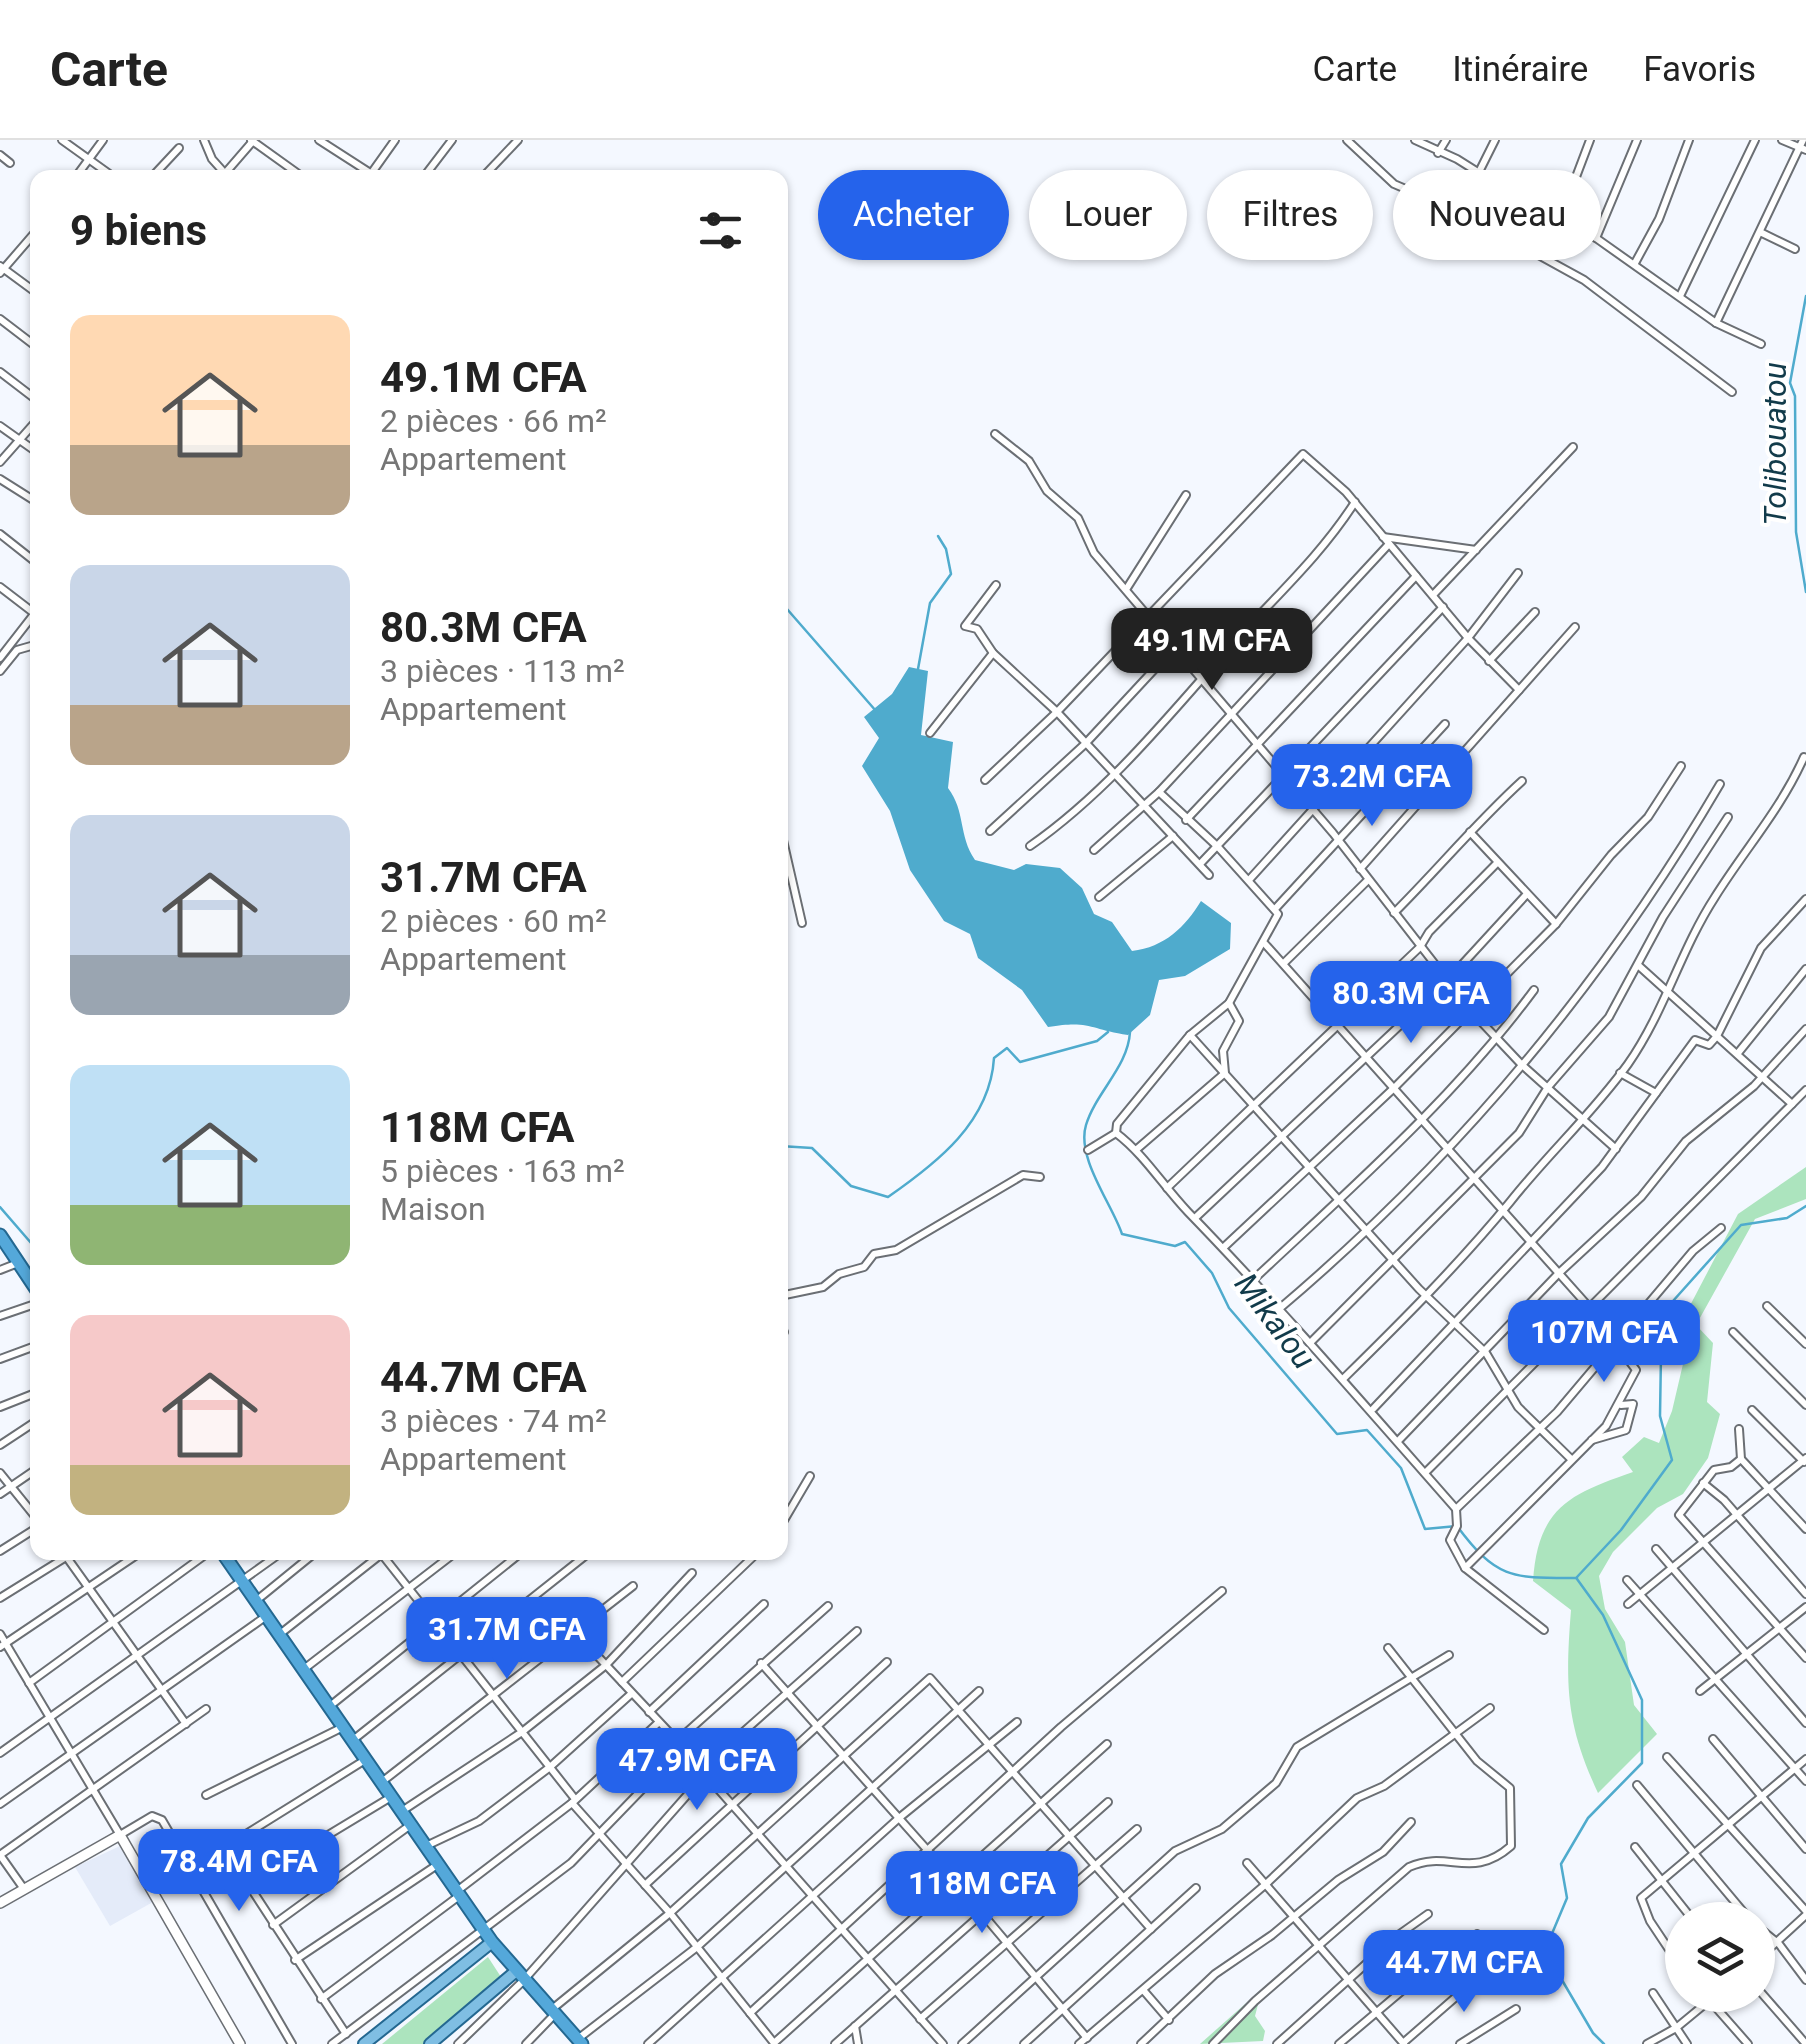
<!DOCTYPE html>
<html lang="fr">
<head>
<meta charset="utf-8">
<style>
	:root { --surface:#fff; --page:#f6f6f6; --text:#222; --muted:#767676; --line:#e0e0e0; --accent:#2563eb }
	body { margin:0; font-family:Roboto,sans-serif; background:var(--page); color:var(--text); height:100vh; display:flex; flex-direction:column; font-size:38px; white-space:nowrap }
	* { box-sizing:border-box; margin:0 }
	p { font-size:32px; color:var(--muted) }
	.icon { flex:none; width:55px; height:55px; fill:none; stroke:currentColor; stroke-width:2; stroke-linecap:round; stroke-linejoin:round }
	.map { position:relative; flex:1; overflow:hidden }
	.side { position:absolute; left:30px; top:30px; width:758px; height:1390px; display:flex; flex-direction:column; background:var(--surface); border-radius:20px; box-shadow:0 2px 8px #0004 }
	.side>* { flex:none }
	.hud { position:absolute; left:818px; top:30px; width:838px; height:90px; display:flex; gap:20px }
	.tools { position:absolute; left:1665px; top:1762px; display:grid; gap:20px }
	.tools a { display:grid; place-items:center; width:110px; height:110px; border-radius:50%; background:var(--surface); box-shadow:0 2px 8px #0004; font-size:50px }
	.price { position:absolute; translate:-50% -85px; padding:0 22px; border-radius:20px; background:var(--accent); color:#fff; font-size:32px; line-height:65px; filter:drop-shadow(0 2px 5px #0008) }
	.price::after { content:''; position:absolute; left:50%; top:60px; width:30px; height:22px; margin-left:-15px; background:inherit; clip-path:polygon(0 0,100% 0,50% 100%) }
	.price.current { background:#222; color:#fff }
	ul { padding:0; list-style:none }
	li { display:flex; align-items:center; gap:30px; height:250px; padding:0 40px }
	li span { display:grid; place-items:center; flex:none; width:280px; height:200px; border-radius:20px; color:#555 }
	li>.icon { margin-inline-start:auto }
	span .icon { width:120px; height:120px; fill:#fffc; stroke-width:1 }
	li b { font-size:42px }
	h2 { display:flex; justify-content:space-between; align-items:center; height:120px; padding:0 40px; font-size:42px }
	.pill { padding:0 35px; border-radius:45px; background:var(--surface); box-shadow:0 2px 8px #0004; font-size:35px; line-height:90px }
	.pill.current { background:var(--accent); color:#fff }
	header { display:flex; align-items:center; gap:60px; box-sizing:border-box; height:140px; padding:0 50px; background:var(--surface); border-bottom:2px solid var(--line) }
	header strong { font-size:48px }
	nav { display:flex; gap:55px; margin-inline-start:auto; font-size:35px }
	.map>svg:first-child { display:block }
	.built { fill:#e4ebf9 }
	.green { fill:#ace4be }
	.water { fill:#4fabcd }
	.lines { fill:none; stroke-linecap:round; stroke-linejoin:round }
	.stream { stroke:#4fabcd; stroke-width:2.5 }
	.minor-casing { stroke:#6b6f74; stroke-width:10 }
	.tertiary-casing { stroke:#6b6f74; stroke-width:12 }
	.primary-casing { stroke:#246891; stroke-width:14 }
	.trunk-casing { stroke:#246891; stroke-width:15 }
	.minor { stroke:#fff; stroke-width:6 }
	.tertiary { stroke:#fff; stroke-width:9 }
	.primary { stroke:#7fbee3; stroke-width:10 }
	.trunk { stroke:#54a8da; stroke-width:11 }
	.labels { text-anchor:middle; stroke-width:8; stroke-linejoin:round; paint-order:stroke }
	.water-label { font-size:32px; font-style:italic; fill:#123b4a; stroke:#fff }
</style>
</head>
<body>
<header>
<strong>Carte</strong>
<nav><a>Carte</a><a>Itinéraire</a><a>Favoris</a></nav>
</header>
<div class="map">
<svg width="1806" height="1904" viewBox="0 0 1806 1904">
	<rect width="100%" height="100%" fill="#f4f8ff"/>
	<!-- built -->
	<polygon class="built" points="120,1706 153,1762 110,1786 75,1727"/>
	<!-- green -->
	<g class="green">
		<path d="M1806 1027V1059L1755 1079 1696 1185 1713 1203 1707 1262 1720 1274 1708 1318 1683 1354 1657 1368 1613 1412 1599 1436 1605 1469 1625 1502 1634 1565 1657 1594 1598 1653C1566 1584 1565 1546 1571 1470L1533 1441C1538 1367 1570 1354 1633 1332L1622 1317 1644 1297 1659 1303 1672 1271 1683 1224 1684 1177 1738 1074Z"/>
		<polygon points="488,1817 501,1837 423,1904 382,1904"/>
		<polygon points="1262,1849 1255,1876 1265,1891 1263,1901 1200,1904"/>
	</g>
	<!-- water -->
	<path class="water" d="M909 527 928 531 921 595 953 602 948 648C966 672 958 695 975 720L1014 730 1026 724 1060 728 1082 748 1094 774 1112 782 1132 811C1165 807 1185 787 1201 761L1231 783 1230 809 1185 836 1159 840 1150 875 1128 895C1089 889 1090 880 1048 887L1022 850 978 818 970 794 944 781 910 730 890 671 862 626 879 598 864 577 892 554Z"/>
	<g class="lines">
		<!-- stream -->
		<g class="stream">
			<polyline points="1806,156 1790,243 1795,256 1796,392 1806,452"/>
			<polyline points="780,461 876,571"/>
			<polyline points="918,529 930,463 951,434 946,409 938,396"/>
			<path d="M1130 892C1128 927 1096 952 1086 985 1076 1018 1112 1064 1122 1094L1175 1106 1185 1102 1212 1133 1229 1168 1337 1294 1367 1290 1401 1328 1425 1389 1457 1386C1497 1440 1513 1438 1577 1438"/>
			<path d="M780 1006 812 1008 851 1046 888 1057C937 1023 990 982 994 918L1007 908 1020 922 1097 901 1108 892"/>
			<polyline points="0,1067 38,1111"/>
			<polyline points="1577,1437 1621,1390 1672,1320 1660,1276 1661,1214 1673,1161 1741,1085 1787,1078 1806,1066"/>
			<polyline points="1577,1439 1603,1475 1642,1560 1642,1623 1588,1678 1561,1724 1567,1758 1551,1796 1552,1823 1593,1893 1604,1904"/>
		</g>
		<!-- minor casing -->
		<g class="minor-casing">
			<g id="minor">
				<polyline points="62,0 115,38"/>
				<polyline points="204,0 212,19 229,38"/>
				<polyline points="251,0 304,38"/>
				<polyline points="319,0 378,38"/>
				<polyline points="1347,0 1394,44 1464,74 1584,140 1732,252"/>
				<polyline points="1415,0 1457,19 1543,73 1596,98 1716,183 1761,204"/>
				<polyline points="1782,0 1806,10"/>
				<polyline points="1438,13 1446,0"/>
				<polyline points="0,15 10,23"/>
				<polyline points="1479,32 1495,0"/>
				<polyline points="75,38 103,0"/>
				<polyline points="151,38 179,8"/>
				<polyline points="221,38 253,1"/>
				<polyline points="368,38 395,0"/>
				<polyline points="423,38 452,0"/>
				<polyline points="482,38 518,0"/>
				<polyline points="1568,58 1590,0"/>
				<polyline points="1762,93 1795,109"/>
				<polyline points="1596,98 1637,0"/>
				<polyline points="1635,123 1659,79 1689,0"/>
				<polyline points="0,126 38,154"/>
				<polyline points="0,133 38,89"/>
				<polyline points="1680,156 1755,0"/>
				<polyline points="0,179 38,208"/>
				<polyline points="1716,183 1803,0"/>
				<polyline points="0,232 38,261"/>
				<polyline points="0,286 38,313"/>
				<polyline points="995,294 1029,321 1047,351 1078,378 1094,413 1333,693 1472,872 1521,924 1616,1009"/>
				<polyline points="0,322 38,279"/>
				<polyline points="0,339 38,363"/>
				<polyline points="0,394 38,424"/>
				<polyline points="1383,397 1476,410"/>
				<polyline points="996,445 965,486 977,489 993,513 1057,572 1209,735"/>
				<polyline points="0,447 34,473"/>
				<polyline points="1127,448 1186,355"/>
				<polyline points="1433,455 1573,307"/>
				<polyline points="0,518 38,469"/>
				<polyline points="1489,521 1535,472"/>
				<polyline points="0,531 17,510 38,504"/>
				<polyline points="930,593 993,513"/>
				<polyline points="985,640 1057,572 1303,314 1346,352 1468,498 1519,550"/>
				<polyline points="1186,680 1416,436"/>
				<polyline points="780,687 802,783"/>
				<polyline points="990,691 1085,604 1176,506"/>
				<polyline points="1470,692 1556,784"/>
				<path d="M1030 706C1109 651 1171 573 1235 501 1277 455 1321 415 1355 362"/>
				<polyline points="1094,710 1159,652 1389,404"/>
				<polyline points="1200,724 1443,467"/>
				<polyline points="1360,729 1575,487"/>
				<polyline points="1249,740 1468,498 1518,433"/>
				<polyline points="1099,757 1173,696"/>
				<polyline points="1275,769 1445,584"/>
				<path d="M1394 773C1438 729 1477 682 1522 641"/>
				<polyline points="1265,804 1589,1167 1636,1230 1606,1286 1465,1428"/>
				<polyline points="1285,822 1368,740"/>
				<polyline points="1639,826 1792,964"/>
				<polyline points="1190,895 1419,1149 1486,1213 1518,1267 1570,1318"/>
				<polyline points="1738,913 1806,829"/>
				<polyline points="1620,933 1656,953"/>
				<polyline points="1116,993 1117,984 1190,895 1229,863 1278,774 1218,707 1159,652"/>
				<polyline points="1137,1009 1225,933 1223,911 1239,881 1229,863"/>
				<path d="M1088 1010 1116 993C1145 1015 1163 1046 1188 1072 1281 1168 1368 1269 1456 1369L1457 1386 1450 1400 1465 1428 1544 1490"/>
				<polyline points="1167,1048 1420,807 1429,792 1497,723"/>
				<polyline points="1195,1078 1447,841 1526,755"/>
				<polyline points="1223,1108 1394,948 1556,784 1611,715 1648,677 1681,626"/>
				<polyline points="0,1130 18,1123"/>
				<path d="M1253 1140C1351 1048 1454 958 1534 850"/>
				<polyline points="780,1156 823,1147 839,1134 864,1127 874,1114 896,1110 1023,1035 1040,1037"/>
				<polyline points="1767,1166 1806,1204"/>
				<path d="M1279 1169C1455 1020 1603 844 1720 644"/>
				<polyline points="0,1176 38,1163"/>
				<polyline points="1733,1192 1806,1265"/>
				<polyline points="780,1196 784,1192"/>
				<polyline points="1310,1203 1519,993 1548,947 1609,877 1663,777 1728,677"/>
				<polyline points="0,1219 38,1205"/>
				<path d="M1344 1238C1401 1182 1459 1124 1510 1062 1548 1014 1592 974 1628 924 1665 871 1680 811 1715 757 1745 709 1781 669 1804 617"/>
				<polyline points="0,1267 38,1252"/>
				<polyline points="1373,1269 1602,1027 1695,900 1709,905 1717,896 1761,808 1806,759"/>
				<polyline points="1752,1270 1804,1322"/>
				<polyline points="1739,1289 1741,1319 1806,1389"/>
				<polyline points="1399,1300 1558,1134 1641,1057 1686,1001 1754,946 1806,889"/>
				<polyline points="1592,1300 1626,1290 1633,1264 1621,1265"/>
				<polyline points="0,1305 38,1280"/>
				<polyline points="1741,1319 1731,1327 1714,1330 1679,1375 1806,1518"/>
				<polyline points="0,1333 38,1380"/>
				<polyline points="1425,1333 1806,950"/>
				<polyline points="1703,1343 1724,1360 1806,1454"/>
				<polyline points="0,1354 38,1328"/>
				<polyline points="1456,1369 1557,1272 1693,1111 1721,1088"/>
				<polyline points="780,1387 810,1336"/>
				<polyline points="1656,1409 1806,1583"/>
				<polyline points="0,1411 38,1387"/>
				<polyline points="63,1412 186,1584"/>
				<polyline points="380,1412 575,1659"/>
				<polyline points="1627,1440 1806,1641"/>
				<polyline points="0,1458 66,1417"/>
				<polyline points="257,1460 316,1412"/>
				<polyline points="1628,1464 1806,1318"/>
				<polyline points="0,1494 120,1695 152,1676 162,1680 292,1904"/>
				<polyline points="280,1494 384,1412"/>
				<polyline points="0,1507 141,1412"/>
				<polyline points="761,1523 954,1740 1087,1898"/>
				<polyline points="304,1529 456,1412"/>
				<polyline points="622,1542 758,1412"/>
				<polyline points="29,1543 209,1412"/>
				<polyline points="1700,1551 1806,1467"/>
				<polyline points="330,1566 522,1412"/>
				<polyline points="649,1572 764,1464"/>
				<polyline points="1713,1599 1806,1709"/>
				<polyline points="353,1600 590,1412"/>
				<polyline points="678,1600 828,1466"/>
				<polyline points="682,1608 943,1904"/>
				<polyline points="0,1613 282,1412"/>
				<polyline points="1667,1617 1806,1771"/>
				<polyline points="383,1641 633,1446"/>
				<polyline points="1637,1645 1750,1780"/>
				<polyline points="206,1655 343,1587"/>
				<polyline points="572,1663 670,1773 774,1903"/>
				<polyline points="0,1664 265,1477"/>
				<polyline points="402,1671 522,1592 606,1525 692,1433"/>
				<polyline points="426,1706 479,1681 550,1627 631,1554"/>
				<polyline points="224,1707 346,1894"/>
				<polyline points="1635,1707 1693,1780"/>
				<polyline points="1247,1723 1404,1904"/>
				<polyline points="247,1744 391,1657"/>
				<polyline points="645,1745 887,1522"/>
				<polyline points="24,1749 0,1715 206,1569"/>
				<polyline points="457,1751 572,1663 658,1583"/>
				<polyline points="153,1752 365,1620"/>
				<polyline points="273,1785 409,1686"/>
				<polyline points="1758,1787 1779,1804 1806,1840"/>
				<polyline points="1758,1819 1806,1775"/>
				<polyline points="295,1820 437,1725"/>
				<polyline points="1682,1829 1650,1781 1641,1758 1806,1619"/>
				<polyline points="1758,1849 1806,1904"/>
				<polyline points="1144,1851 1169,1880"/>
				<polyline points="1653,1853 1687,1904"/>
				<polyline points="1705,1855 1748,1904"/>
				<polyline points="321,1859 459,1756"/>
				<polyline points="551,1870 670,1773 930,1538 1151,1789"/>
				<polyline points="750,1873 1061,1587 1222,1451"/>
				<polyline points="920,1879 1137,1689"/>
				<polyline points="855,1886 858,1904"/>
				<polyline points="579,1898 697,1807 979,1551"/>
				<polyline points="774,1903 1107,1604"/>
				<polyline points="1403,1903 1504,1815"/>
				<polyline points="332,1904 571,1723 683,1607 574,1491"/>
				<polyline points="458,1904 523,1841 741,1594 857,1491"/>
				<polyline points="526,1904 554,1875"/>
				<polyline points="648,1904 899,1678 1017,1582"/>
				<polyline points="835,1904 1108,1662"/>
				<polyline points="962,1904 1175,1711 1222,1689 1276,1643 1297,1607 1449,1515"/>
				<polyline points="1024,1904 1196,1748"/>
				<polyline points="1079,1904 1266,1744 1357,1658 1384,1646 1490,1568"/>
				<polyline points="1141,1904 1215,1834 1272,1795 1338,1740 1383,1712 1411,1682"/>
				<path d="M1213 1904 1255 1861 1409 1727C1449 1709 1471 1741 1511 1706L1510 1648 1477 1621 1388 1508"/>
				<polyline points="1277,1904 1397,1796 1428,1774"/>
				<polyline points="1339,1904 1435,1823 1477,1794"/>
				<polyline points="1460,1904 1516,1869"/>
				<polyline points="1647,1904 1676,1888 1716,1855"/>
			</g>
		</g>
		<!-- tertiary casing -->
		<g class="tertiary-casing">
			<polyline id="tertiary" points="0,1763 120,1695 240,1904"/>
		</g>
		<!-- primary casing -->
		<g class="primary-casing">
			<g id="primary">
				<polyline points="364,1904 492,1802"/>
				<polyline points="430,1904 515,1832"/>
			</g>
		</g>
		<!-- trunk casing -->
		<g class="trunk-casing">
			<g id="trunk">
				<polyline points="0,1095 38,1152"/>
				<polyline points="222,1412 492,1802 582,1904"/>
			</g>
		</g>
		<!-- minor -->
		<use href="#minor" class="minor"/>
		<!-- tertiary -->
		<use href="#tertiary" class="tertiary"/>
		<!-- primary -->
		<use href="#primary" class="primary"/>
		<!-- trunk -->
		<use href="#trunk" class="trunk"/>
	</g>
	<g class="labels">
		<!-- water labels -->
		<g class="water-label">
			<text transform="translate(1775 304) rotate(-90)" y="11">Tolibouatou</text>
			<text transform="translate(1275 1181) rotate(53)" y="11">Mikalou</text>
		</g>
	</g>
</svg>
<div class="tools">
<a><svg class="icon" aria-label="layers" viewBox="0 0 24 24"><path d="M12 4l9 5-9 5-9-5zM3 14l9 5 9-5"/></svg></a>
</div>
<b class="price current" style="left:1212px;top:553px">49.1M CFA</b>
<b class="price" style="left:1372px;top:689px">73.2M CFA</b>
<b class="price" style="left:1411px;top:906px">80.3M CFA</b>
<b class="price" style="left:1604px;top:1245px">107M CFA</b>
<b class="price" style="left:507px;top:1542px">31.7M CFA</b>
<b class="price" style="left:697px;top:1673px">47.9M CFA</b>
<b class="price" style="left:239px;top:1774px">78.4M CFA</b>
<b class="price" style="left:982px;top:1796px">118M CFA</b>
<b class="price" style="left:1464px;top:1875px">44.7M CFA</b>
<div class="hud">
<a class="pill current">Acheter</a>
<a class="pill">Louer</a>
<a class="pill">Filtres</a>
<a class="pill">Nouveau</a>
</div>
<section class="side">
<h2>9 biens<svg class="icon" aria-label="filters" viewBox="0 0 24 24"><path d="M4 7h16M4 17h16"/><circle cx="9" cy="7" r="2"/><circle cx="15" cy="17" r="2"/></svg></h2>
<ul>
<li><span style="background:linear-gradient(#ffd9b3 65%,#b9a48a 0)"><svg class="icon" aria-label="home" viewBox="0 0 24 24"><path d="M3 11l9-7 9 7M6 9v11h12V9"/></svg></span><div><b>49.1M CFA</b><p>2 pièces · 66 m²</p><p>Appartement</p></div></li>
<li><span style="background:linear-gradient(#c9d6e8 70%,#b9a48a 0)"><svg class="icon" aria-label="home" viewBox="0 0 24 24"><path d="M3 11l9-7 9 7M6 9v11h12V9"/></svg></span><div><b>80.3M CFA</b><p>3 pièces · 113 m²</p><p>Appartement</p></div></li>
<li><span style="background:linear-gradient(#c9d6e8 70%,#9aa5b1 0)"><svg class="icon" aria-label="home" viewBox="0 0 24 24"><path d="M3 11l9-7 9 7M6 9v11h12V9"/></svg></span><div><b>31.7M CFA</b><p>2 pièces · 60 m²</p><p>Appartement</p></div></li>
<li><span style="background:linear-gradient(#bfe0f5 70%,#8fb573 0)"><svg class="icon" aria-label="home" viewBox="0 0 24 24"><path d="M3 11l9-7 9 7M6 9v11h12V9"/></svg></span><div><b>118M CFA</b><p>5 pièces · 163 m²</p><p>Maison</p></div></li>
<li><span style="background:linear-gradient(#f6c9c9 75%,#c2b280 0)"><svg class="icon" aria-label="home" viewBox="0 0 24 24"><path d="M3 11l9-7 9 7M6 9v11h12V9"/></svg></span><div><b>44.7M CFA</b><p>3 pièces · 74 m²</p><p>Appartement</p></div></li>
</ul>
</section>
</div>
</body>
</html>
